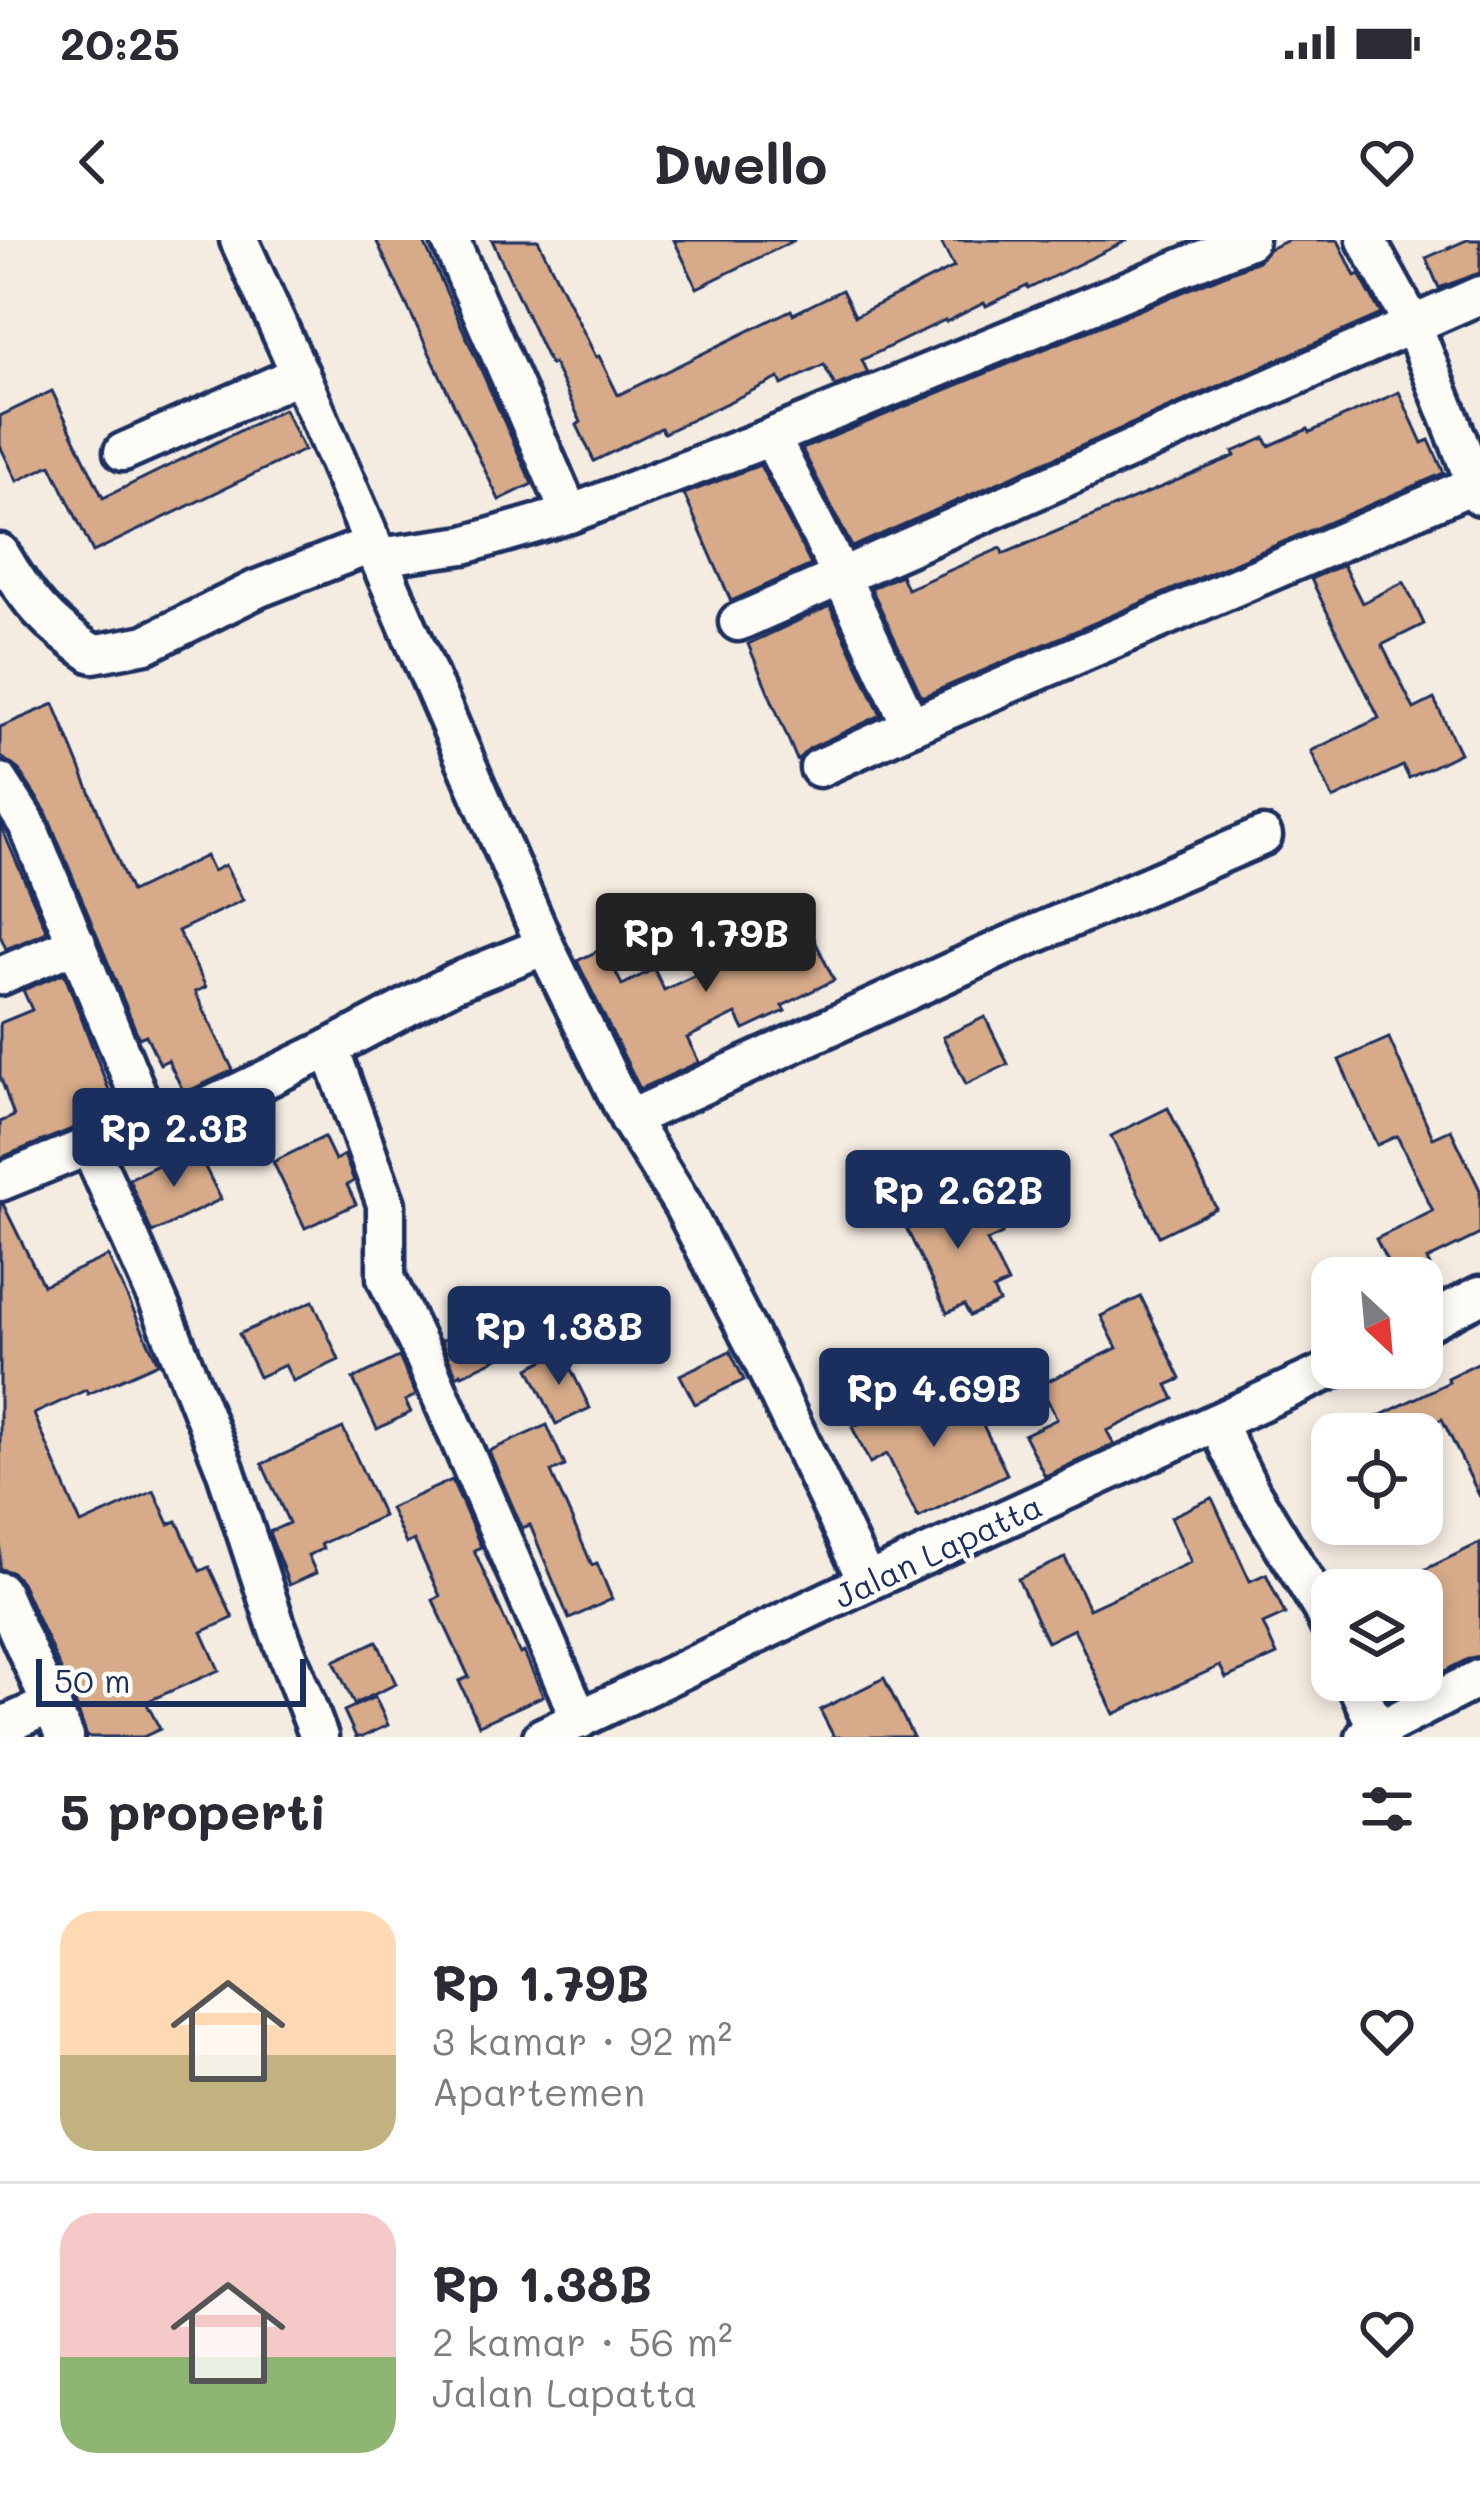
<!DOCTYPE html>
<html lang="id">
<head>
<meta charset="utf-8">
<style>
	:root { --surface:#fff; --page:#f7f7f7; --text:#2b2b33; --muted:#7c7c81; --line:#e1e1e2; --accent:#1b2f5e }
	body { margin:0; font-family:Mali,sans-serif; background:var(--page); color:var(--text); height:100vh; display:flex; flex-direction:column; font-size:45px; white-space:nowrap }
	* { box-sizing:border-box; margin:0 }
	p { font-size:39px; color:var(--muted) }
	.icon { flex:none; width:66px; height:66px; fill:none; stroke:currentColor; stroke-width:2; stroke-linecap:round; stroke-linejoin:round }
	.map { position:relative; height:1497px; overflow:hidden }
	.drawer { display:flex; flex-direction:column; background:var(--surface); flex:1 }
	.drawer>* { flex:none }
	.needle { width:78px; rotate:154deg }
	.controls { position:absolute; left:1311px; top:1017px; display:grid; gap:24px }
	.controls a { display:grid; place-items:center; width:132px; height:132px; border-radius:24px; background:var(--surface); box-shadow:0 6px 18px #0003; font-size:60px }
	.scale { position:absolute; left:36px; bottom:30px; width:270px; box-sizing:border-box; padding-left:12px; border:6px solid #1b2f5e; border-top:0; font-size:33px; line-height:42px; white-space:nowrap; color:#1b2f5e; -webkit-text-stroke:9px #fdfcf7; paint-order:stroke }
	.price { position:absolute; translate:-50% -102px; padding:0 27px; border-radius:12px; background:var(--accent); color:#fff; font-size:39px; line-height:78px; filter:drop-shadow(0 3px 6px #0008) }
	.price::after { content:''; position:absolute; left:50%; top:72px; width:36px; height:27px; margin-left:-18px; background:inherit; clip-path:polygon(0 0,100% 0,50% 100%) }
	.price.on { background:#222; color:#fff }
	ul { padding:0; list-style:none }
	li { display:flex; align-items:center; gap:36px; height:300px; padding:0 60px }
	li+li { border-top:3px solid var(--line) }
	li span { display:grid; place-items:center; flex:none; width:336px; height:240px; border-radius:36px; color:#555 }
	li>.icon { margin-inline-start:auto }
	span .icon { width:144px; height:144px; fill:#fffc; stroke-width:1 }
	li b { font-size:51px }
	h2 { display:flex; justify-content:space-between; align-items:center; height:144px; padding:0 60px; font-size:51px }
	.status { display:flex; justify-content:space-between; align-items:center; height:84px; padding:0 60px; background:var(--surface); direction:ltr }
	.status svg { height:33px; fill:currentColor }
	header { display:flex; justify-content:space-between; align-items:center; height:156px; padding:0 60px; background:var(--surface); font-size:54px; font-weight:700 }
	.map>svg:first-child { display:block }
	.building { fill:#d7ab89; stroke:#1b2f5e; stroke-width:3 }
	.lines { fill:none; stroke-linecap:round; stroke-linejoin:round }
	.minor-casing { stroke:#1b2f5e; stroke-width:45 }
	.minor { stroke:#fdfcf7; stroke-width:36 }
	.labels { text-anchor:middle; stroke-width:9; stroke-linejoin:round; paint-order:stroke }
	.street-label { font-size:33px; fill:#1b2f5e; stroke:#fdfcf7 }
</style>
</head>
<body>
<div class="status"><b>20:25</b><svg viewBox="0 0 49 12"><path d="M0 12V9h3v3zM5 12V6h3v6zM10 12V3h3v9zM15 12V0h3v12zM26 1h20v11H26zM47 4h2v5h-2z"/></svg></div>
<header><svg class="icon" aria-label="back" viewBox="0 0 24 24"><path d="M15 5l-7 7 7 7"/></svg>Dwello<svg class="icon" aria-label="heart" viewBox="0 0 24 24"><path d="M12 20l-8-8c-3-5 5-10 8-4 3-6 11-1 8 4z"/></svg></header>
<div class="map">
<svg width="1480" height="1497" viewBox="0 0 1480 1497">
	<rect width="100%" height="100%" fill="#f5ece1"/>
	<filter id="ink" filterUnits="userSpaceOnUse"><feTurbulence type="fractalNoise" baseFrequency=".00833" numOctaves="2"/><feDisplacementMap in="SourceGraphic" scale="24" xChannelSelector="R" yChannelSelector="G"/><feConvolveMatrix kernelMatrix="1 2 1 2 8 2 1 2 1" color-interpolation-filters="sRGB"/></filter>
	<g filter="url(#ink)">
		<!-- building -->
		<g class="building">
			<polygon points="376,0 423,0 532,244 499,260"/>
			<polygon points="492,0 538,0 596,117 599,116 618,155 791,70 793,74 842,50 855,76 954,27 940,0 1128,0 1028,49 1027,46 986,66 984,63 946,82 945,80 862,120 868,133 835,146 824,125 782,145 779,138 664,193 661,188 594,221 577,185 581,182 553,123 550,125"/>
			<polygon points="674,0 795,0 697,48"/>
			<polygon points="1289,0 1338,0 1355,36 1359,34 1381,74 852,307 802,209 1258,21 1269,9"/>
			<polygon points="1467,0 1480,0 1480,33 1439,48 1426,18"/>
			<polygon points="52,151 103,258 284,169 304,210 93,312 51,225 17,241 0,206 0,176"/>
			<polygon points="1399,152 1422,203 1429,200 1444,233 922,457 871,348 901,335 907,349 1001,308 1003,314 1235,216 1233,212 1265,198 1269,206 1308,189 1310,192"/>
			<polygon points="760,225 811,325 731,361 684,254"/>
			<polygon points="1343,325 1362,363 1404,342 1424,384 1382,405 1414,469 1434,459 1460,513 1409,538 1403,526 1333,559 1311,511 1379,478 1311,339"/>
			<polygon points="830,366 881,475 810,508 797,520 748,404"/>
			<polygon points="54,464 131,652 206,616 213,631 225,625 243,660 178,691 206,747 195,752 233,830 184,853 168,820 160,824 146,795 139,798 46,572 19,530 0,516 0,487"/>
			<polygon points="0,584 47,692 6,709 0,695"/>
			<polygon points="796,662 834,740 782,766 785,771 744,790 736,774 687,798 699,822 640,849 577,721 604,708 622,745 654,729 664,750 764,702 754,682"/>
			<polygon points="64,733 117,871 0,918 0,882 14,876 0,836 0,783 32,770 23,750"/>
			<polygon points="985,777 1008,824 966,844 943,797"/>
			<polygon points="1389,798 1433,898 1451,890 1480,950 1480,994 1427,1020 1430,1026 1406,1038 1395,1038 1376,999 1433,971 1397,896 1377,905 1339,820"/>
			<polygon points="1168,868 1216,968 1159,996 1111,896"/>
			<polygon points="324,897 335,920 344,915 354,941 347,945 356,964 305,988 273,922"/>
			<polygon points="195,907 221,959 152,993 129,939"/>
			<polygon points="962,950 972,969 986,962 1002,994 987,1001 1008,1043 993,1050 999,1062 970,1076 964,1065 947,1073 902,979"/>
			<polygon points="0,964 3,964 43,1045 108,1016 158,1123 88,1154 86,1150 34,1174 81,1284 154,1251 169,1284 177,1281 200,1331 209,1327 233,1378 202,1392 219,1430 146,1462 160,1489 143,1497 87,1497 73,1456 21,1342 12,1332 0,1329"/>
			<polygon points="1141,1057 1181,1139 1167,1145 1174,1159 1107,1191 1114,1204 1045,1236 1024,1195 1057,1179 1040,1145 1117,1108 1101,1076"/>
			<polygon points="313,1061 339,1120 293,1141 285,1125 259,1137 239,1094"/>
			<polygon points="487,1080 504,1115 462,1135 461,1133 457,1136 441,1101"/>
			<polygon points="562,1111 590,1168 556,1184 529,1128"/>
			<polygon points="730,1111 744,1140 695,1164 680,1135"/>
			<polygon points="399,1117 416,1155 405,1161 411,1172 377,1189 353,1139"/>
			<polygon points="1480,1122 1480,1257 1442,1179 1412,1194 1342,1194 1449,1142 1447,1138"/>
			<polygon points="965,1148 1007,1234 918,1278 887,1214 870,1223 852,1187 909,1160 915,1173"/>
			<polygon points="547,1185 565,1226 551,1232 592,1325 597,1323 612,1359 569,1379 530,1285 522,1288 489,1211"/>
			<polygon points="343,1188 383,1276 321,1304 323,1309 308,1315 316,1333 289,1345 269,1292 289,1283 262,1224"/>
			<polygon points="452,1240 481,1307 474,1310 520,1414 524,1412 543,1456 479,1485 459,1441 469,1437 433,1360 440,1356 414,1300 406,1304 390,1268"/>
			<polygon points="1212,1258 1250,1341 1266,1334 1285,1374 1263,1384 1277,1415 1226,1438 1220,1426 1114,1474 1074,1389 1047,1402 1018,1339 1065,1318 1089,1369 1191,1322 1171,1277"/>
			<polygon points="1480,1303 1480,1416 1470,1418 1388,1460 1379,1440 1422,1440 1422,1331"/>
			<polygon points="377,1401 396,1444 354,1464 334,1421"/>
			<polygon points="884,1438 913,1497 834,1497 820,1470"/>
			<polygon points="375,1457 388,1485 362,1497 356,1497 344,1471"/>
		</g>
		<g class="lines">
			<!-- minor casing -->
			<g class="minor-casing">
				<g id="minor">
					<polyline points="239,0 300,134 373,304"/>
					<polyline points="450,0 570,274 771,197 1249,0"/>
					<polyline points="1366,0 1413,85 1480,256"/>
					<polyline points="771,197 841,336 911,486"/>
					<polyline points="123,212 300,134"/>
					<path d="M0 313C27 360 48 384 93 414L146 404 257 349 373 304 378 317 464 305 570 274"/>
					<polyline points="378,317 545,706"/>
					<polyline points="738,382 1480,55"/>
					<polyline points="819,528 911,486 1480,242"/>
					<polyline points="0,542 27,584 152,889"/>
					<polyline points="0,736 77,703"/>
					<polyline points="330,808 386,964 386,1038 424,1117 580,1480"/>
					<polyline points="629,879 1002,708 1263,596"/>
					<polyline points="90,907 162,1070 225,1229 276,1385 319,1497"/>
					<polyline points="0,942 121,893 152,889 187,877 330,808 453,743 545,706 629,879 682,964 760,1116 867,1342"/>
					<polyline points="1422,1085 1480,1055"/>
					<polyline points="1217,1184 1252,1254 1322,1369 1332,1391"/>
					<polyline points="0,1351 65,1497"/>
					<polyline points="1354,1440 1381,1497"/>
					<polyline points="0,1487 52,1464"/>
					<polyline points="542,1497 867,1342 1335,1128"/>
					<polyline points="1365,1497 1480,1438"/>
				</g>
			</g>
			<!-- minor -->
			<use href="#minor" class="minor"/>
		</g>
	</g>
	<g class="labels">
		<!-- street labels -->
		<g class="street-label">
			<text transform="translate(938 1311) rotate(-25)" y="12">Jalan Lapatta</text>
		</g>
	</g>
</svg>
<div class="controls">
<a><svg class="needle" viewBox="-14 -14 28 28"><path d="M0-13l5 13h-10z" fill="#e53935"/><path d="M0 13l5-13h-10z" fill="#7c7c81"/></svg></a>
<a><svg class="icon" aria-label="locate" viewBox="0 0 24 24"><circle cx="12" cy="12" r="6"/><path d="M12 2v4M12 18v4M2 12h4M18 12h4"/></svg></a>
<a><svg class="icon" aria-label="layers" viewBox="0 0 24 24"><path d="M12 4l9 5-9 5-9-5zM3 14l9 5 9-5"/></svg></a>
</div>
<div class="scale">50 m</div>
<b class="price on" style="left:706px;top:755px">Rp 1.79B</b>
<b class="price" style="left:174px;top:950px">Rp 2.3B</b>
<b class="price" style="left:958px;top:1012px">Rp 2.62B</b>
<b class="price" style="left:559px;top:1148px">Rp 1.38B</b>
<b class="price" style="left:934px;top:1210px">Rp 4.69B</b>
</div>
<section class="drawer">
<h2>5 properti<svg class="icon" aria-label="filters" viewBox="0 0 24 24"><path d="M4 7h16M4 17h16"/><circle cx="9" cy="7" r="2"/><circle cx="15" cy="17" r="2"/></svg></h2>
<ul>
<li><span style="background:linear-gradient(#ffd9b3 60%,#c2b280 0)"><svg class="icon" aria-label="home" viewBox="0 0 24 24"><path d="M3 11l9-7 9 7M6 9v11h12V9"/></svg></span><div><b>Rp 1.79B</b><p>3 kamar · 92 m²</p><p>Apartemen</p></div><svg class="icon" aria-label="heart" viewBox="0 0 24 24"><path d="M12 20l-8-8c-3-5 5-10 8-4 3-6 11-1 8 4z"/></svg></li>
<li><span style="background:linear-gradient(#f6c9c9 60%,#8fb573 0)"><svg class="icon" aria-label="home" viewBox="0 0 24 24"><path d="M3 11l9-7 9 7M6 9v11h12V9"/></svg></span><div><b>Rp 1.38B</b><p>2 kamar · 56 m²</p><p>Jalan Lapatta</p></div><svg class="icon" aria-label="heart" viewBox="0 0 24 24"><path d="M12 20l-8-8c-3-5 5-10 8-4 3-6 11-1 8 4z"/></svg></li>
</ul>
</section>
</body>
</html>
